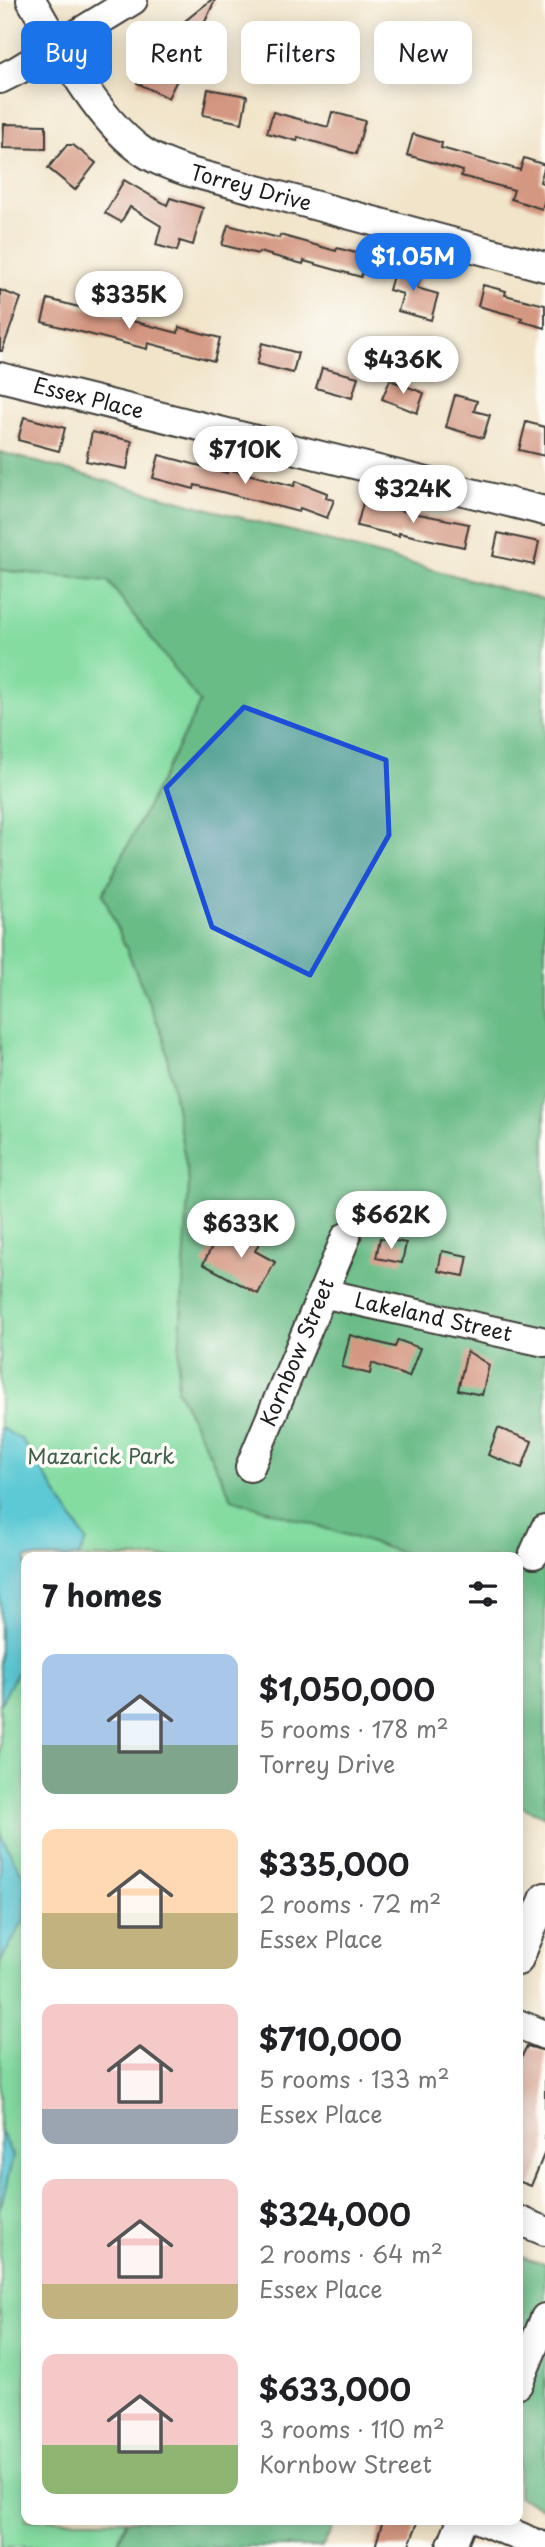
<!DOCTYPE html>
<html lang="en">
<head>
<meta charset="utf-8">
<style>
	:root { --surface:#fff; --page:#f2f2f2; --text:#202124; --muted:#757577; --accent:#1a73e8 }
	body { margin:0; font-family:"Playpen Sans",sans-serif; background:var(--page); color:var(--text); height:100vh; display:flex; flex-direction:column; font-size:26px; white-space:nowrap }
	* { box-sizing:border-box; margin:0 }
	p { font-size:23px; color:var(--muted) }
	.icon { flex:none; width:38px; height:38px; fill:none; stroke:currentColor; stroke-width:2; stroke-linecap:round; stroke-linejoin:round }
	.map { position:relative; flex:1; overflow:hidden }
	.side { position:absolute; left:21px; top:1552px; width:502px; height:973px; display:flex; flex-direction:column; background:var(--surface); border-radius:14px; box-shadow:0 4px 18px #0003 }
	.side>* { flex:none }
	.hud { position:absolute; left:21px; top:21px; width:504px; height:63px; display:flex; gap:14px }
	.price { position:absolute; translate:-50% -60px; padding:0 16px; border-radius:24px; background:#fff; color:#222; font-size:23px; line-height:46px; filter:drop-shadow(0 2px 4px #0008) }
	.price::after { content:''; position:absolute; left:50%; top:42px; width:21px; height:16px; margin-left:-10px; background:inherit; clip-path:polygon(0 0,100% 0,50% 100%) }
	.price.active { background:var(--accent); color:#fff }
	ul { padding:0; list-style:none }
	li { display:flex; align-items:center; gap:21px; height:175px; padding:0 21px }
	li span { display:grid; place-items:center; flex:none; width:196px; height:140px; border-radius:14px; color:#555 }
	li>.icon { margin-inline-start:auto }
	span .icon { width:84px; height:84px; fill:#fffc; stroke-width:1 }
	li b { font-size:30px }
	h2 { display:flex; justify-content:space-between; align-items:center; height:84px; padding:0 21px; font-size:30px }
	.chip { padding:0 24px; border-radius:14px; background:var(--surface); box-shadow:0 4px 18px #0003; font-size:24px; line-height:63px }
	.chip.active { background:var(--accent); color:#fff }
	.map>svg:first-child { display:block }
	.green { fill:#84dca1; stroke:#507c5e; stroke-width:2 }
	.forest { fill:#6bbc87; stroke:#446c52; stroke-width:2 }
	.water { fill:#5dc9d4; stroke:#3c7278; stroke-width:2 }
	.building { fill:#d49781 }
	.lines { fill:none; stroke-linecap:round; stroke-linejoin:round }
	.minor-casing { stroke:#3c3a36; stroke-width:32 }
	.minor { stroke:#fff; stroke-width:28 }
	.marked { fill:#1d4ed8; fill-opacity:0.2; stroke:#1d4ed8; stroke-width:5; stroke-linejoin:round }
	.labels { text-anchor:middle; stroke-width:7; stroke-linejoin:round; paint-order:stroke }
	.street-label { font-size:21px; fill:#1c1c1c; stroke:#fdfcf7 }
	.park-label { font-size:21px; fill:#405f4b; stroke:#fdfcf7 }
</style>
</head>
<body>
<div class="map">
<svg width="545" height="2547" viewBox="0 0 545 2547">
	<rect width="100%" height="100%" fill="#fdfcf7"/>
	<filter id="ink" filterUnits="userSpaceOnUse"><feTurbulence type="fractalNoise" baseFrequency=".0143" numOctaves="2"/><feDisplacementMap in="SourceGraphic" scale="14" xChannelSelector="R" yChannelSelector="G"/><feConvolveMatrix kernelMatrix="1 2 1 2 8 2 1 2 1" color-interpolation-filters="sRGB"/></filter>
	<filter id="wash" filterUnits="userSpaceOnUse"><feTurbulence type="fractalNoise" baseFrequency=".00686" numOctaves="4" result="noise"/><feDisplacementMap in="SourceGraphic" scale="28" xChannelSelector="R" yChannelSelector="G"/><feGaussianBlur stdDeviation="1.57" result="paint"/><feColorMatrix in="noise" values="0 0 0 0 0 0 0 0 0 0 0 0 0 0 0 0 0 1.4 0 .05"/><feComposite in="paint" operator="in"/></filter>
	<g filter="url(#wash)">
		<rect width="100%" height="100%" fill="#f1e4c9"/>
		<!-- green -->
		<polygon class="green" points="0,570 108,581 200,703 103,894 164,1038 189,1182 177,1389 232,1499 416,1557 26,1558 26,2520 126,2520 116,2547 0,2547"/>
		<!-- forest -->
		<g class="forest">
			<polygon points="0,452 545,600 545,1817 518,1805 518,1558 416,1557 232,1499 177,1389 189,1182 164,1038 103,894 200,703 108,581 0,570"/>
			<polygon points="518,2256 545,2264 545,2508 518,2497"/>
			<polygon points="127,2520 337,2520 322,2547 117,2547"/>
		</g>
		<!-- water -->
		<g class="water">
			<polygon points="0,1427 22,1440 87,1541 78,1557 26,1558 26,1655 0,1705"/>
			<polygon points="0,1833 25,1880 24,1920 0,1963"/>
			<polygon points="0,2131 13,2157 0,2210"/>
		</g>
		<g id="blocks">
			<!-- building -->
			<g class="building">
				<polygon points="211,0 215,0 198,37 185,21"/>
				<polygon points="148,37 182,54 173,71 180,74 168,98 137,83 141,73 132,68"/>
				<polygon points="208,89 247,96 242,123 203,115"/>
				<polygon points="273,112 328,127 332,112 365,121 356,154 298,137 297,141 267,133"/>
				<polygon points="4,124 46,125 46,149 3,148"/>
				<polygon points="413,134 442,143 441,148 520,170 524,158 545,165 540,182 545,184 545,199 542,209 511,199 514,190 461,176 463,171 407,155"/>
				<polygon points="67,145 73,145 96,163 75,190 48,168"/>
				<polygon points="124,180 167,205 170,198 203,208 193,245 180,241 177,251 156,245 161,226 130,207 121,222 105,213"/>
				<polygon points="228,225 279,238 280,235 336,251 337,248 367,256 361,277 304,261 303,264 259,252 258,254 222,245"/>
				<polygon points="396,265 422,272 417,288 438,294 431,320 398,311 403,294 389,290"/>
				<polygon points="483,285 506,291 505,295 545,305 545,328 521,321 522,318 478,306"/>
				<polygon points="0,290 21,298 2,351 0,351"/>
				<polygon points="48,299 178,333 179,327 220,338 214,361 148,343 147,349 42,322"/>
				<polygon points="262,343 298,353 293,373 257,364"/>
				<polygon points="322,368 358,377 352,398 316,388"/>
				<polygon points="390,380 424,393 417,413 382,399"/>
				<polygon points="455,395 477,401 474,411 490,415 483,438 446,427"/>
				<polygon points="24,417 65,428 59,451 18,440"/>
				<polygon points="526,422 545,427 545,456 519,450"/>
				<polygon points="92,432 132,441 127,469 86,461"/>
				<polygon points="159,455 227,473 228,469 294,486 296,481 327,493 326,498 334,500 327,518 300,508 299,512 195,485 194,489 153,478"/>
				<polygon points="363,503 469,524 464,547 399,533 399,536 357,526"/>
				<polygon points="498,533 539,542 534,565 493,556"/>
				<polygon points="252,1225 265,1232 255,1251 275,1262 258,1294 203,1264 219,1233 241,1245"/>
				<polygon points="380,1238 406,1243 402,1263 376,1258"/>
				<polygon points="442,1251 468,1256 464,1276 438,1271"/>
				<polygon points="350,1335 395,1347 398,1340 420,1348 409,1377 372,1363 370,1374 342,1367"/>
				<polygon points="467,1351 489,1365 482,1395 458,1390"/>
				<polygon points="498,1428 532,1441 522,1468 488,1455"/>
				<polygon points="527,2046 545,2051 545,2152 531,2186 518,2181 518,2064"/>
				<polygon points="383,2520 419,2520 408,2547 375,2547"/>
			</g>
		</g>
	</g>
	<g filter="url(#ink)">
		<use href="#blocks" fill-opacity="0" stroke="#3c3a36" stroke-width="2"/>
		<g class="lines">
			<!-- minor casing -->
			<g class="minor-casing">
				<g id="minor">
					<path id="s1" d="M31 0C59 47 95 115 138 148 152 159 169 165 186 171L545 267"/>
					<polyline points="0,79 18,70 133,0"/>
					<path id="s2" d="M0 377 545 511"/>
					<path id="s3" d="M322 1293 545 1342"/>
					<path id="s4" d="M250 1467 346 1237"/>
					<polyline points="534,1554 545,1529"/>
					<polyline points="518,1961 545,1897"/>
					<polyline points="518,2024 545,2035"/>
					<polyline points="518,2220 545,2231"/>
					<polyline points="518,2384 545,2318"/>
					<polyline points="481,2520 544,2547"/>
					<polyline points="451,2547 462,2520"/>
				</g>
			</g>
			<!-- minor -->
			<use href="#minor" class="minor"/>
		</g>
	</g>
	<!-- marked area -->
	<path class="marked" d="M244 707 386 760 389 835 310 975 212 927 166 788Z"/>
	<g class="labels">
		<!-- street labels -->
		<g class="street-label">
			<text dy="7" stroke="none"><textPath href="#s1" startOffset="304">Torrey Drive</textPath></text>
			<text dy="7" stroke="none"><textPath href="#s2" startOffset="91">Essex Place</textPath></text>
			<text dy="7" stroke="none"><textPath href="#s3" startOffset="114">Lakeland Street</textPath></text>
			<text dy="7" stroke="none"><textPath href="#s4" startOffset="124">Kornbow Street</textPath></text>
		</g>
		<!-- park labels -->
		<g class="park-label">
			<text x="101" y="1464">Mazarick Park</text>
		</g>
	</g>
</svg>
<b class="price active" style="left:413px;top:293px">$1.05M</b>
<b class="price" style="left:129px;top:331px">$335K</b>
<b class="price" style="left:403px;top:396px">$436K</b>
<b class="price" style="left:245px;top:486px">$710K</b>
<b class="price" style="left:413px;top:525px">$324K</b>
<b class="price" style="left:391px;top:1251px">$662K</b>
<b class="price" style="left:241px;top:1260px">$633K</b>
<div class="hud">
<a class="chip active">Buy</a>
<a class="chip">Rent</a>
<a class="chip">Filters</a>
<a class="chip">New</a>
</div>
<section class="side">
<h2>7 homes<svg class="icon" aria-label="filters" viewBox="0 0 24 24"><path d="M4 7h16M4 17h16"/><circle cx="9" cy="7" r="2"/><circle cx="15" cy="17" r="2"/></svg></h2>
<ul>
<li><span style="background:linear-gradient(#a9c7e8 65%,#7fa58c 0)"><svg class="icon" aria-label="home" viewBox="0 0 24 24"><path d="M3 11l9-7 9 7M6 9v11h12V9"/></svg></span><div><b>$1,050,000</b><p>5 rooms · 178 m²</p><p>Torrey Drive</p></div></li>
<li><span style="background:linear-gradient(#ffd9b3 60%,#c2b280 0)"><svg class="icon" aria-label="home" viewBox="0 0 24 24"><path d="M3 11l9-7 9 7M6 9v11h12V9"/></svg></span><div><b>$335,000</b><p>2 rooms · 72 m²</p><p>Essex Place</p></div></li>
<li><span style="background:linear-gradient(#f6c9c9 75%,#9aa5b1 0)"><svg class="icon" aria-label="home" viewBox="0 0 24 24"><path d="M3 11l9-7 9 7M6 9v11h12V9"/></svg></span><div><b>$710,000</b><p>5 rooms · 133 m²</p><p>Essex Place</p></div></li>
<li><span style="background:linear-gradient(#f6c9c9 75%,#c2b280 0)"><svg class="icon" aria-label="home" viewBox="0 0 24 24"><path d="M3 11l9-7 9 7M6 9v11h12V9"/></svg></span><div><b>$324,000</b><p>2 rooms · 64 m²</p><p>Essex Place</p></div></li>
<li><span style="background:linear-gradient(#f6c9c9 65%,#8fb573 0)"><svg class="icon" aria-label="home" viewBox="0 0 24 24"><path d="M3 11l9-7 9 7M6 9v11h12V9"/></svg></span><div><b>$633,000</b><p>3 rooms · 110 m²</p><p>Kornbow Street</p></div></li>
</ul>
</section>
</div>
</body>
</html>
